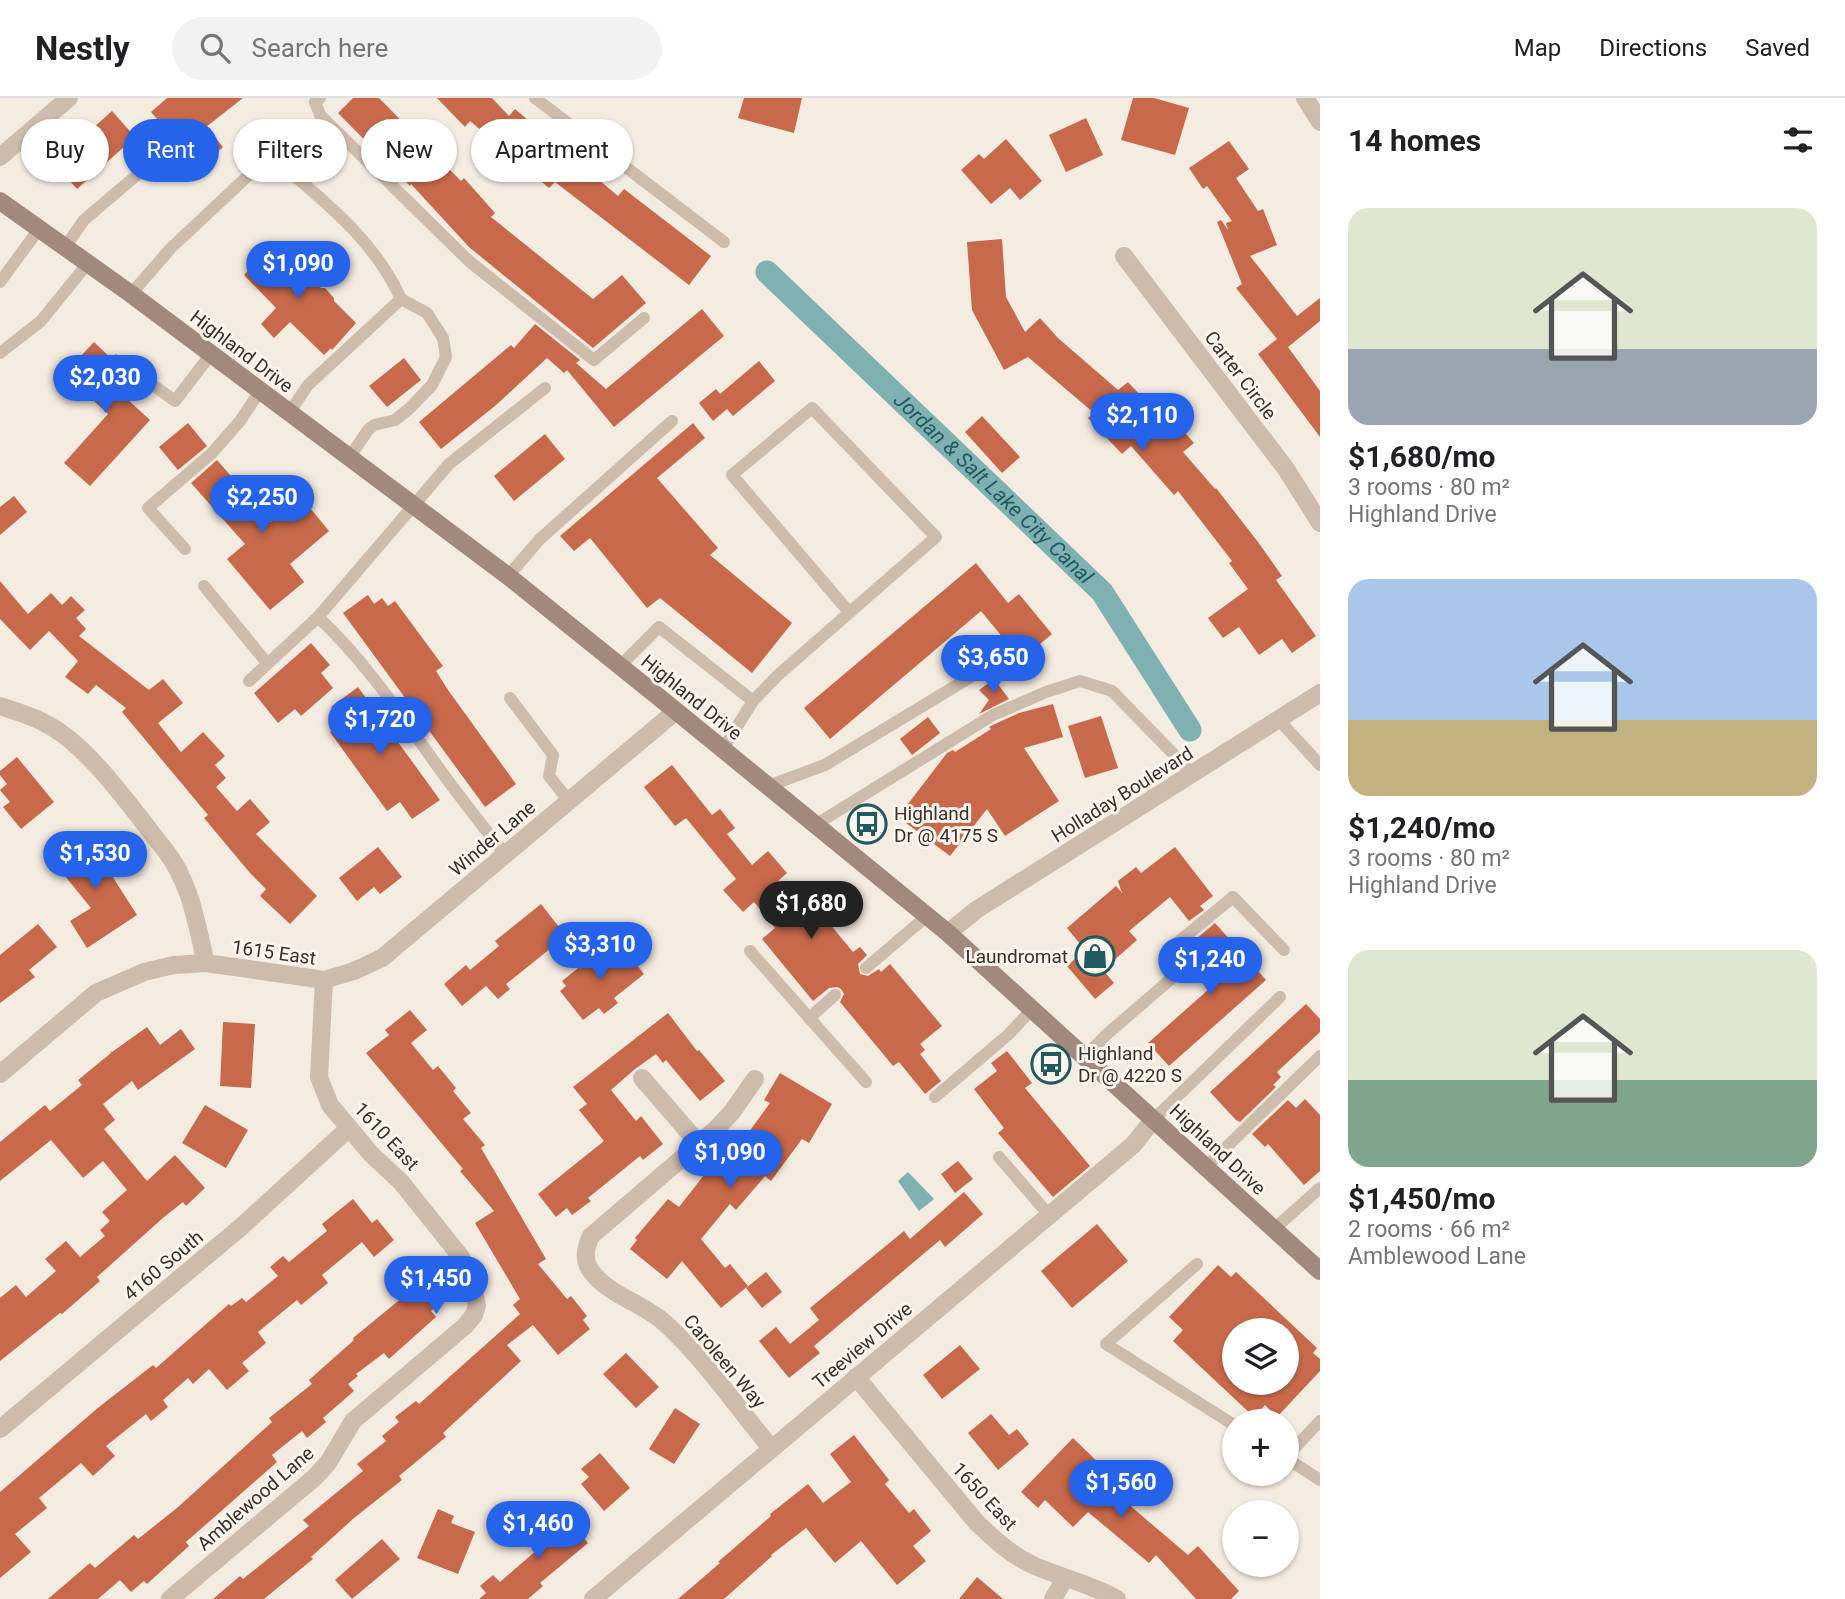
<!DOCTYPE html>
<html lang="en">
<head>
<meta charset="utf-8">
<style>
	:root { --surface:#fff; --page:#f2f2f2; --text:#202124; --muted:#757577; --line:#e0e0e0; --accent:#2563eb }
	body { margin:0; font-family:Roboto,sans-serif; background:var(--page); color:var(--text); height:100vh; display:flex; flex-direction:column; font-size:26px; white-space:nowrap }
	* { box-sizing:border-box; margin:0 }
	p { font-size:23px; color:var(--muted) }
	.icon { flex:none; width:38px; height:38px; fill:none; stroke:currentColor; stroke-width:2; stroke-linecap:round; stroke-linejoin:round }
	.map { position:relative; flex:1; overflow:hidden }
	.details { display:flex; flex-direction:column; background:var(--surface); width:525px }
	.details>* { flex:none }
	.guide { position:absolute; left:21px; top:21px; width:665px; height:63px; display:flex; gap:14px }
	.buttons { position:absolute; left:1222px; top:1220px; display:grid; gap:14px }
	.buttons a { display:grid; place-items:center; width:77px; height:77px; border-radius:50%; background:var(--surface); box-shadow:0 2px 5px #0004; font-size:35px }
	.price { position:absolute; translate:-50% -60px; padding:0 16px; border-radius:24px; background:var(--accent); color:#fff; font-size:23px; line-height:46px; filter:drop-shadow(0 2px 4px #0008) }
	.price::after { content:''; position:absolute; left:50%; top:42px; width:21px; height:16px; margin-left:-10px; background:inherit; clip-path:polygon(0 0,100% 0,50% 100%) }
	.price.selected { background:#222; color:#fff }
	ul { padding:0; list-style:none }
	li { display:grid; align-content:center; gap:14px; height:371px; padding:0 28px }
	li span { display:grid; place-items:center; height:217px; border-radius:21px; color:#555 }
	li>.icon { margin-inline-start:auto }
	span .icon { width:126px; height:126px; fill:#fffc; stroke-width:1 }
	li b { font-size:30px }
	h2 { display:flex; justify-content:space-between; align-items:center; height:84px; padding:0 28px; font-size:30px }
	.tag { padding:0 24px; border-radius:32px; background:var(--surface); box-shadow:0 2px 5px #0004; font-size:24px; line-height:63px }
	.tag.selected { background:var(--accent); color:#fff }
	header { display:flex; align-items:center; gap:42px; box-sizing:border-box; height:98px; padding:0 35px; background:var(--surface); border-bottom:2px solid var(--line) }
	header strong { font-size:33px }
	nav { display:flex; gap:38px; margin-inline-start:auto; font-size:24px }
	.search { width:490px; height:63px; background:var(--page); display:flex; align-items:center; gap:18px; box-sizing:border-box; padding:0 24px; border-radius:38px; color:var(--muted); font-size:26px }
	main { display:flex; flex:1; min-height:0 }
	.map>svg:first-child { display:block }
	.water { fill:#7fb0b2 }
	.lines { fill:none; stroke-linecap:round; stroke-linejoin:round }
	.canal { stroke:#7fb0b2; stroke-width:23 }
	.building { fill:#c8694b; fill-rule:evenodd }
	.service { stroke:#cdbbac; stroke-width:12 }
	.minor { stroke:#cdbbac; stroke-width:18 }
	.tertiary { stroke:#cdbbac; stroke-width:18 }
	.secondary { stroke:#a18a7d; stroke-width:18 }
	.labels { text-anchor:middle; stroke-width:6; stroke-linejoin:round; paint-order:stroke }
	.street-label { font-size:19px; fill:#3b302b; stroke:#fbf5ee }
	.poi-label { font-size:19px; fill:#3b302b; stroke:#fbf5ee; text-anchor:start }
	.water-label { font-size:21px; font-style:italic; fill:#1f5a5e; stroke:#fbf5ee }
</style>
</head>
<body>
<header>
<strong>Nestly</strong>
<div class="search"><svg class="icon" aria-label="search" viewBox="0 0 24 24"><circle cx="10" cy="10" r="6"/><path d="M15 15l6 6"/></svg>Search here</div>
<nav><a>Map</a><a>Directions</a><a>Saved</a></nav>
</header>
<main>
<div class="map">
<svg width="1320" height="1501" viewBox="0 0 1320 1501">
	<rect width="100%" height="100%" fill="#f4ebe1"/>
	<!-- water -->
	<polygon class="water" points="908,1074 934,1101 919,1113 898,1083"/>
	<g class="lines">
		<!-- canal -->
		<path class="canal" id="s1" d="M767 174 1102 494 1190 632"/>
	</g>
	<!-- building -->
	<g class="building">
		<polygon points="167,0 243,0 206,29 223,49 199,70 151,14"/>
		<polygon points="353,0 379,0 461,83 464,80 495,115 491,119 593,201 622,177 646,205 593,250 469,149 411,86 410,88 338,15"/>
		<polygon points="437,0 492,0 509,18 515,11 618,98 624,91 711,158 689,187 555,84 549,90 470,23 465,29"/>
		<polygon points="744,0 802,0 794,35 738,20"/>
		<polygon points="1133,0 1154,0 1189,10 1175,57 1121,42"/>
		<polygon points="112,13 135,39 77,91 54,65"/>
		<polygon points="1086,20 1103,57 1066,74 1049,37"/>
		<polygon points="1006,41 1042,83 1020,102 1010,90 991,106 961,72 979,56 984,61"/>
		<polygon points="1229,43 1249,71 1236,80 1258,113 1263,111 1277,147 1250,158 1297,218 1320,200 1320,223 1288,249 1320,293 1320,339 1258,256 1277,241 1236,190 1242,186 1217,124 1221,122 1228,132 1226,125 1232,123 1207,88 1203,91 1189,70"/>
		<polygon points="1002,141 1006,199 1025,234 1040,220 1058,240 1118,292 1128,284 1141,298 1137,302 1170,338 1180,329 1194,345 1183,354 1215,391 1216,390 1258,444 1282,478 1276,482 1316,538 1292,555 1282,541 1259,557 1239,529 1223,540 1208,520 1248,491 1229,465 1232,463 1178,393 1174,397 1131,348 1122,356 1088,320 1094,315 1028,259 1004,272 972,212 967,144"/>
		<polygon points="276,145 293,163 298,163 306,172 306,176 321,190 325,190 334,200 334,203 356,225 332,252 331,250 324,257 290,224 274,240 261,226 276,210 244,177 267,151 269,153"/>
		<polygon points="702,211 724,238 614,329 567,272 564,275 547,260 495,308 441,351 419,324 511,247 514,250 535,226 580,262 576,265 606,291"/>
		<polygon points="94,244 112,261 116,256 132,271 115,290 150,322 90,388 64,365 108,316 77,287 89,274 77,262"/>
		<polygon points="404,260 421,282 387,309 369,288"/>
		<polygon points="759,263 775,283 733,318 727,311 713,323 699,305 716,291 720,296"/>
		<polygon points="982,318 1020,359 1002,375 965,334"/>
		<polygon points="188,325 207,348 178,372 159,349"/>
		<polygon points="693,325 705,340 657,380 718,450 710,457 792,525 752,575 660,500 647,510 590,440 574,453 560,438"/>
		<polygon points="545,336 565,361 514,403 494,378"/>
		<polygon points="217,362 271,424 301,399 329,433 290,466 304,484 270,512 227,461 245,446 191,385"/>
		<polygon points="14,398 27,414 0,437 0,409"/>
		<polygon points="976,465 1008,505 1019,496 1052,536 1021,562 981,513 830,641 804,610"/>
		<polygon points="0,483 28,516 51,495 62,507 71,498 85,512 76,520 86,531 79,538 149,592 163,581 183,605 158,625 181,654 203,634 225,658 215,667 226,680 216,689 237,713 250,701 270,724 256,736 317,798 290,826 260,798 266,791 250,775 204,720 208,717 122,614 126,610 96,587 88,596 65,579 78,563 49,533 30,552 0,521"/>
		<polygon points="368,497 374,506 382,500 388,508 395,503 443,568 436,573 448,592 516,686 485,709 343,515"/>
		<polygon points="311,545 330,567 321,575 333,590 301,618 295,611 278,625 254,595"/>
		<polygon points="994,581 1009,601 979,616 989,602 979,592"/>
		<polygon points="358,589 440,702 412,721 400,704 387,713 330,634 343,625 331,609"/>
		<polygon points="1053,606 1063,639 1024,650 1059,703 1005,738 987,711 950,758 898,719 947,655 953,652 955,654 991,631 989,629 997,625 1019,615"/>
		<polygon points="1101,618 1118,670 1085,680 1068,628"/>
		<polygon points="928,619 940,635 912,657 900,641"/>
		<polygon points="17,659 54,704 21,731 3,709 10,704 0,692 7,686 0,677 0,673"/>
		<polygon points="672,667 712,717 720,711 735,730 727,736 752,767 768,753 787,775 767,793 788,819 809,801 853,854 860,849 867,857 858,866 860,876 868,878 879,871 881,874 890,866 942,928 920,946 925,952 920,956 941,983 925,996 899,964 893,968 840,904 844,896 841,891 837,889 829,890 813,903 762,841 775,830 754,804 743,814 723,792 736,781 686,720 675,728 644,689"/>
		<polygon points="84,733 111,767 107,770 137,817 87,850 70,823 91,810 60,772 69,765 59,753"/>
		<polygon points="378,749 402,779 380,796 374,789 357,803 339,780"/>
		<polygon points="1175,749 1213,798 1200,808 1204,812 1189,823 1170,799 1129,833 1137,842 1103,872 1114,885 1095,901 1067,868 1085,852 1067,830 1116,788 1122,795 1118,783 1136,769 1141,775"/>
		<polygon points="541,806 566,838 506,886 510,891 498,901 486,888 462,908 444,886 466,867 470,872 499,848 495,843"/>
		<polygon points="1215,825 1266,882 1169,968 1148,945 1226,876 1196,841"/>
		<polygon points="38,826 57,849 29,872 35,879 0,905 0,857"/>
		<polygon points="606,848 616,860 626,853 644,876 614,900 618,905 604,916 599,910 583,922 560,893 566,888 562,883"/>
		<polygon points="1306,906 1320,921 1320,934 1277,974 1281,979 1273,987 1276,989 1240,1024 1236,1022 1210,994"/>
		<polygon points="410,912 427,932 411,945 433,972 438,968 456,990 453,993 471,1015 463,1021 485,1047 481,1050 546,1161 538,1166 567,1201 571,1198 587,1218 583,1222 590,1231 558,1257 533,1227 507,1247 521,1263 443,1335 446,1339 399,1378 402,1382 354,1420 311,1459 313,1461 264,1501 213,1501 240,1478 243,1481 309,1428 303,1422 363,1373 357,1366 386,1343 382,1338 399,1324 395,1319 416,1303 419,1306 520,1216 513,1207 520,1201 475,1125 494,1113 460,1073 463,1071 366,955 389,937 385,932"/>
		<polygon points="668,915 697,953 699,952 725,983 700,1003 666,962 663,965 656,956 635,971 611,992 636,1023 641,1018 663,1046 643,1062 640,1058 588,1100 591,1103 572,1117 567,1110 556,1119 538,1096 604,1043 579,1012 587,1006 573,989"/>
		<polygon points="223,924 255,926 251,990 220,988"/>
		<polygon points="147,929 160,947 181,931 195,951 138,992 132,983 103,1006 115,1022 104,1031 147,1083 175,1057 205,1090 186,1108 183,1104 164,1119 97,1179 100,1183 62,1216 60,1215 0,1263 0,1200 16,1187 26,1199 56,1173 45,1161 66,1143 80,1159 105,1138 100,1132 110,1123 102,1114 127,1092 103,1063 83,1080 51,1042 0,1083 0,1044 45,1007 50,1013 82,987 78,982 111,955 110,953 112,954"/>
		<polygon points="1007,953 1032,985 1025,990 1090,1068 1053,1099 998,1035 1004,1030 974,991 997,973 991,965"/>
		<polygon points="780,975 832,1006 809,1045 802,1041 771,1083 765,1078 736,1112 730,1106 701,1141 725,1170 730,1166 748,1188 721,1210 682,1163 667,1181 630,1151 637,1142 635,1140 668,1101 679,1109 722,1054 730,1060 770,1005 764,1002"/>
		<polygon points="1305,1001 1320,1017 1320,1073 1304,1087 1268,1046 1265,1049 1252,1036 1288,1002 1296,1010"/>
		<polygon points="205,1007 248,1032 226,1070 182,1045"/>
		<polygon points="958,1063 973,1081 955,1095 941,1076"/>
		<polygon points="964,1094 983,1116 945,1149 940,1142 814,1248 820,1255 789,1280 759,1243 776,1229 790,1246 819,1222 810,1210 904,1133 910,1141"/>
		<polygon points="353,1101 372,1125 377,1121 394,1142 374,1159 362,1144 322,1177 328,1185 301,1207 297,1202 258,1234 266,1245 242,1265 249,1273 227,1292 209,1271 193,1286 188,1280 163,1302 168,1309 151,1323 146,1316 106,1348 115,1358 93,1378 81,1365 39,1400 47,1410 15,1436 31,1454 0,1480 0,1394 99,1309 153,1267 156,1270 229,1206 231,1208 242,1200 246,1204 278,1178 270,1169 283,1158 289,1164 327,1133 322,1126"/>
		<polygon points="1097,1126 1128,1163 1072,1210 1041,1173"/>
		<path d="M1218 1167 1231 1179 1236 1174 1317 1250 1313 1255 1320 1261V1273L1277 1319 1265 1307 1254 1319 1173 1243 1183 1232 1169 1219ZM1234 1232H1286V1284H1234Z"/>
		<polygon points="766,1174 782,1194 762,1210 746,1190"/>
		<polygon points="425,1181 443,1203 431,1213 436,1219 389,1261 384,1255 356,1276 358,1278 348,1286 354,1293 323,1320 326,1324 307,1340 302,1333 272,1357 277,1364 186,1444 189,1448 147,1486 144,1483 131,1494 120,1482 98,1501 48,1501 90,1465 95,1470 134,1437 138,1441 177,1410 272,1324 269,1320 312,1286 309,1282 354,1242 353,1240"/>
		<polygon points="960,1247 980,1271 942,1301 923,1277"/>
		<polygon points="626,1255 659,1289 636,1310 603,1276"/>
		<polygon points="675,1310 700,1326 674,1366 649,1351"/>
		<polygon points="991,1316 1009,1337 1017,1331 1029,1346 998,1372 968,1335"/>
		<polygon points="854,1337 889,1382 885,1386 909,1415 914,1411 931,1433 913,1448 926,1463 897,1487 861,1443 835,1465 806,1430 771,1457 772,1458 724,1501 678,1501 720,1465 718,1464 771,1418 770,1416 808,1386 823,1405 851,1384 830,1356"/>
		<polygon points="1073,1340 1108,1374 1101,1383 1188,1457 1198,1448 1239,1493 1231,1501 1196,1501 1156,1457 1149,1465 1088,1414 1073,1429 1045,1402 1038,1410 1021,1394"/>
		<polygon points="600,1355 630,1390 604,1413 581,1386 589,1379 581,1371"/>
		<polygon points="438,1411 454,1418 451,1425 475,1434 458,1476 417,1460"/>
		<polygon points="542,1413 557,1430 568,1421 588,1445 540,1485 543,1488 528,1501 479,1501 486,1495 480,1488 493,1477 500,1484 544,1446 527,1426"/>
		<polygon points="382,1441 400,1461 352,1501 335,1482"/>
		<polygon points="977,1479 1003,1501 959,1501"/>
	</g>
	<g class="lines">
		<!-- service -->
		<g class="service">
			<polyline points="320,0 315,4 320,17 470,164 594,262 644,220"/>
			<polyline points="535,0 724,144"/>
			<polyline points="65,149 84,122 158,59"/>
			<polyline points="0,184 39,131"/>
			<path d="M131 196 171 150 270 57C319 99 374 140 401 201L308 287 289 315"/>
			<polyline points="0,255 41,223 88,165"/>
			<polyline points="142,279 175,303 211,256"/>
			<polyline points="349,360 368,332 374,327 395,322 410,310 432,287 446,259 443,240 427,215 401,201"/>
			<polyline points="185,451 148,410 212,355 240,323 260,293"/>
			<polyline points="508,478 540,441 672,323"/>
			<polyline points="204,488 267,565"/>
			<path d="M318 519C363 561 397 611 433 662 456 694 480 725 505 756"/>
			<polyline points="620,568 659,529 753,603"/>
			<polyline points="249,583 318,519 449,366 545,290"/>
			<polyline points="510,600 553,657 549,678 569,703"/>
			<polyline points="1278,621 1320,667"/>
			<polyline points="723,651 753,603 777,578 936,439 812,310 732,377 849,514"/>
			<polyline points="768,688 825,667 997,563"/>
			<polyline points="815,727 993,617 1046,594 1080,583 1112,593 1193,676"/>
			<polyline points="750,853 866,984"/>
			<polyline points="866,870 927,818"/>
			<polyline points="809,920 835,897"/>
			<polyline points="1085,959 1106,937 1179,874 1171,850 1233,799 1284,852"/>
			<polyline points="935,999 1009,936 1032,911"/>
			<polyline points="1154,1021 1280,899"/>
			<polyline points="999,1059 1049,1117"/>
			<polyline points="1206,1069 1320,958"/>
			<polyline points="1274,1131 1320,1090"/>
			<polyline points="1197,1166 1106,1246 1234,1327"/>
			<polyline points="1286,1359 1320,1323"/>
			<polyline points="1286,1360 1320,1382"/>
		</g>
		<!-- minor -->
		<g class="minor">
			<polyline points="1305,0 1320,24"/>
			<polyline points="0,59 69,0"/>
			<polyline points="1124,158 1286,371 1320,425"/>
			<path d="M0 608C19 614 38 620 55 631 94 655 136 716 165 752 191 785 196 825 206 865"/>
			<polyline points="0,976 96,895 144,874 174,867 206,865 324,882 354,873 382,860 676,613"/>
			<polyline points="642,980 699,1046"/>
			<path d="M755 981 732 1014 716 1031 591 1138C585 1150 583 1162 591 1173 609 1198 644 1205 666 1226 705 1262 737 1309 771 1350"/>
			<path d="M856 1279 977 1425C995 1442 1012 1458 1035 1468 1062 1480 1091 1486 1117 1501"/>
			<polyline points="0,1331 241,1129 348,1031"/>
			<polyline points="170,1501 314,1380 328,1365 353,1323 465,1228 474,1217 477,1207 469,1176 461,1159 401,1084 371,1056 330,1007 319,979 324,882"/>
			<polyline points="593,1501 1133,1047 1154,1021"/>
			<polyline points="1053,1501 1065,1480"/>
		</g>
		<!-- tertiary -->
		<polyline class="tertiary" points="948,835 976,812 1320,595"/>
		<!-- secondary -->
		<polyline class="secondary" points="0,103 131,196 508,478 676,613 948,835 1320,1173"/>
	</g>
	<!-- icons -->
	<defs>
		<g id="bus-ring" transform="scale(2.0125)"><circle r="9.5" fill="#fbf5ee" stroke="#1f5a5e" stroke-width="1.5"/><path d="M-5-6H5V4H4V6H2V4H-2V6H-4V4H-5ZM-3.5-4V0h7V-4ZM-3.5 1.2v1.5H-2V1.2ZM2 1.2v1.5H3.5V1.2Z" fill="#1f5a5e"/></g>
		<g id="shop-ring" transform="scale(2.0125)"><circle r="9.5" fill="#fbf5ee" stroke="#1f5a5e" stroke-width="1.5"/><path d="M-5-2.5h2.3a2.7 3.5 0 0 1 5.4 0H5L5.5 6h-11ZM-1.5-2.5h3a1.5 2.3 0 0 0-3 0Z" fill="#1f5a5e"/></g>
	</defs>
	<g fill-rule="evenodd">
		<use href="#bus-ring" x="867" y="726"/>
		<use href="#shop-ring" x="1095" y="858"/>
		<use href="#bus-ring" x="1051" y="966"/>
	</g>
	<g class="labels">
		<!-- street labels -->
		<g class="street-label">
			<text transform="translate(242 253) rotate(37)" y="7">Highland Drive</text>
			<text transform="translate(1241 277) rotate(53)" y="7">Carter Circle</text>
			<text transform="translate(692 599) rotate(39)" y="7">Highland Drive</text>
			<text transform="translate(1122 696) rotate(-32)" y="7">Holladay Boulevard</text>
			<text transform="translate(492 740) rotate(-40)" y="7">Winder Lane</text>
			<text transform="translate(274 854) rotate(8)" y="7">1615 East</text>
			<text transform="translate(387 1038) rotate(47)" y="7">1610 East</text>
			<text transform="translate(1218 1051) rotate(43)" y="7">Highland Drive</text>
			<text transform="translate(163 1167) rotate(-40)" y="7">4160 South</text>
			<text transform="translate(862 1247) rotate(-40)" y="7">Treeview Drive</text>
			<text transform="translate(725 1263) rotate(50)" y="7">Caroleen Way</text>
			<text transform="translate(985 1398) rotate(47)" y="7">1650 East</text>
			<text transform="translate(255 1400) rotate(-41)" y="7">Amblewood Lane</text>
		</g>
		<!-- poi labels -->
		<g class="poi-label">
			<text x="894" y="722">Highland<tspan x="894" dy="22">Dr @ 4175 S</tspan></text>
			<text x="1068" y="865" text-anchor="end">Laundromat</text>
			<text x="1078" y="962">Highland<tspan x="1078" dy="22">Dr @ 4220 S</tspan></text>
		</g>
		<!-- water labels -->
		<g class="water-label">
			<text dy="7" stroke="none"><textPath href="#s1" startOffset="313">Jordan &amp; Salt Lake City Canal</textPath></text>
		</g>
	</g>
</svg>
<div class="buttons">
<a><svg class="icon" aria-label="layers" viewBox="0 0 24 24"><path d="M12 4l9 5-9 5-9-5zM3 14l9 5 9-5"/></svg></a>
<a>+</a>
<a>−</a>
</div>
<b class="price" style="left:298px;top:203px">$1,090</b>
<b class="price" style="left:105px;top:317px">$2,030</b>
<b class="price" style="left:1142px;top:355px">$2,110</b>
<b class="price" style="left:262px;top:437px">$2,250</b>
<b class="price" style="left:993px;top:597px">$3,650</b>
<b class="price" style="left:380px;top:659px">$1,720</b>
<b class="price" style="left:95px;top:793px">$1,530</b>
<b class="price selected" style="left:811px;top:843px">$1,680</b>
<b class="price" style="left:600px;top:884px">$3,310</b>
<b class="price" style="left:1210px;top:899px">$1,240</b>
<b class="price" style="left:730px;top:1092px">$1,090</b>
<b class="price" style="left:436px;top:1218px">$1,450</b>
<b class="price" style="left:1121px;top:1422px">$1,560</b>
<b class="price" style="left:538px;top:1463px">$1,460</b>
<div class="guide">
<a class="tag">Buy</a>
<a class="tag selected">Rent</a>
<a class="tag">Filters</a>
<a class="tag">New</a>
<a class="tag">Apartment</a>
</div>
</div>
<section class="details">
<h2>14 homes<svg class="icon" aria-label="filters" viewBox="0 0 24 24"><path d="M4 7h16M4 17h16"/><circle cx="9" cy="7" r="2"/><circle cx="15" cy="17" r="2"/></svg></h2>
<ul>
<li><span style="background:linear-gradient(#dfe7d0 65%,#9aa5b1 0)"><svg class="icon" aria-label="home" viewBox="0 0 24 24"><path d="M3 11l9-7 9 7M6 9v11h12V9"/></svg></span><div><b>$1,680/mo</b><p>3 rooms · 80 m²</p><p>Highland Drive</p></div></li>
<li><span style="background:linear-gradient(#a9c7e8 65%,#c2b280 0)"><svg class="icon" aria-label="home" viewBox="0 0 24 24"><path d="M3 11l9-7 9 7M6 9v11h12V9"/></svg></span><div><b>$1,240/mo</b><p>3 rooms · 80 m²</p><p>Highland Drive</p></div></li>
<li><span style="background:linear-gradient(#dfe7d0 60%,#7fa58c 0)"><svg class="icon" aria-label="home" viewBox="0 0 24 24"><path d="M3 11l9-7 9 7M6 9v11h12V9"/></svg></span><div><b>$1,450/mo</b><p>2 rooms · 66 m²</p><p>Amblewood Lane</p></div></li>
</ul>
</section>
</main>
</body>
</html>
